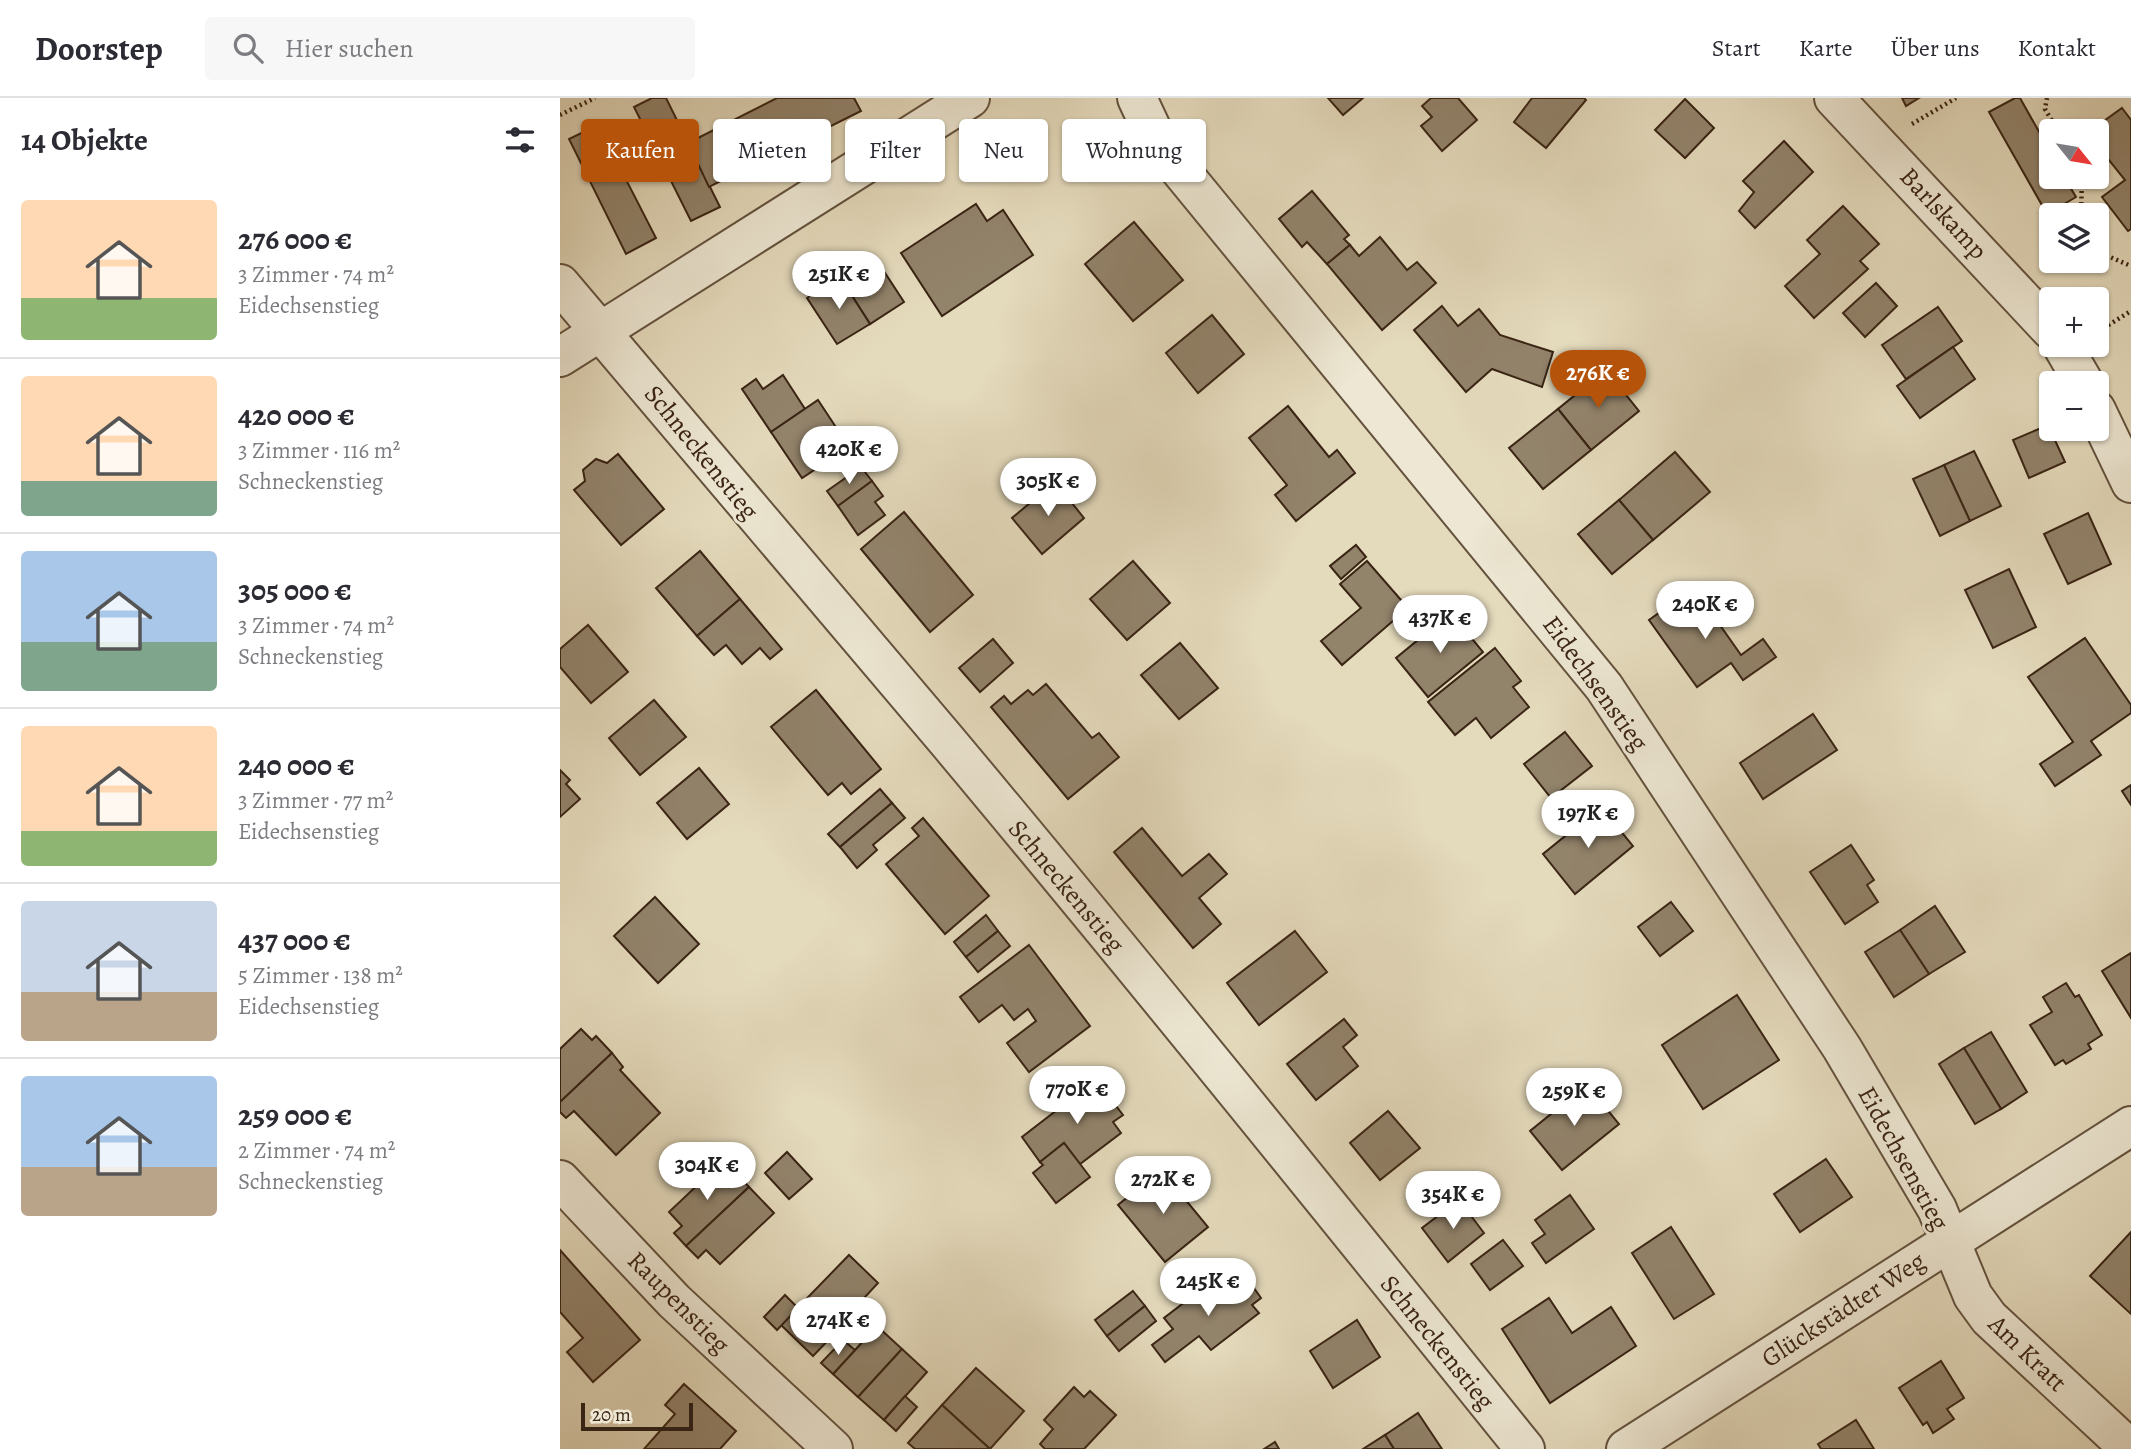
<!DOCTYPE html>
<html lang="de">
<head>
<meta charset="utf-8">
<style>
	:root { --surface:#fff; --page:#f7f7f7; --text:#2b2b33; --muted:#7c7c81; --line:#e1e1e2; --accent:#b45309 }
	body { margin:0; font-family:Alegreya,serif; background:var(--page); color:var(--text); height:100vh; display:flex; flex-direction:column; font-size:26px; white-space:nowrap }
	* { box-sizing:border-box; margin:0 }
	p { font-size:23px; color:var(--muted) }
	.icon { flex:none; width:38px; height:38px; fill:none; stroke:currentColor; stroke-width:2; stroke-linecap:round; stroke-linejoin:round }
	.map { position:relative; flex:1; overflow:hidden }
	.sheet { display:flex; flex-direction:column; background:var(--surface); width:560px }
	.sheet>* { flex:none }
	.guide { position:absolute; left:21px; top:21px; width:665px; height:63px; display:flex; gap:14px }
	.needle { width:46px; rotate:120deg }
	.controls { position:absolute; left:1479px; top:21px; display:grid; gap:14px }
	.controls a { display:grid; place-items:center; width:70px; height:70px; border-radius:7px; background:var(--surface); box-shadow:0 2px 5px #0004; font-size:35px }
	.scale { position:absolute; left:21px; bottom:18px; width:112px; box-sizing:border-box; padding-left:7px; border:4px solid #3a2414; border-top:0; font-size:19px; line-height:24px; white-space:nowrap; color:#3a2414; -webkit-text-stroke:5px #ede7d3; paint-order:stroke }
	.price { position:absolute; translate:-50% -60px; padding:0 16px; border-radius:24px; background:#fff; color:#222; font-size:23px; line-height:46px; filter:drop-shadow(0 2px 4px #0008) }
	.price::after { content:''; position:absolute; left:50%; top:42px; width:21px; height:16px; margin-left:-10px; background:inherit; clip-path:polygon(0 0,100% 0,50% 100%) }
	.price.active { background:var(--accent); color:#fff }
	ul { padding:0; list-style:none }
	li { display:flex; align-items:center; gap:21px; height:175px; padding:0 21px }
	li+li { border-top:2px solid var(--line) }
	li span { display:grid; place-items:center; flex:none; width:196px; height:140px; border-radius:7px; color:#555 }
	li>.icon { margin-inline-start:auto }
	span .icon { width:84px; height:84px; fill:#fffc; stroke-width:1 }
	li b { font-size:30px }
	h2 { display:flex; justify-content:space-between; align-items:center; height:84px; padding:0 21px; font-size:30px }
	.chip { padding:0 24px; border-radius:7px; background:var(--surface); box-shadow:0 2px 5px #0004; font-size:24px; line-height:63px }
	.chip.active { background:var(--accent); color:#fff }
	header { display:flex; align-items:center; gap:42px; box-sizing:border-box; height:98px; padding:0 35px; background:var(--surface); border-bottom:2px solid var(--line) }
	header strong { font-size:33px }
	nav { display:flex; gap:38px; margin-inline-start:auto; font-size:24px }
	.search { width:490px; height:63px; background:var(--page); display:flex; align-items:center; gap:18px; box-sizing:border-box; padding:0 24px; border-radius:7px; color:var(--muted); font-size:26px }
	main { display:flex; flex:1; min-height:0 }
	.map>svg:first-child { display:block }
	.building { fill:#92836b; stroke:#3a2414; stroke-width:2 }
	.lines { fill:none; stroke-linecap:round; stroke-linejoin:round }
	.street-casing { stroke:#64523e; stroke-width:42 }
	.path { stroke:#3a2414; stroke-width:4.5; stroke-dasharray:2 3.5; stroke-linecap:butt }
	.street { stroke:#ede7d3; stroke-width:38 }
	.labels { text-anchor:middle; stroke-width:6; stroke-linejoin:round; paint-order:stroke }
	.street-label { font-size:26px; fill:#3a2414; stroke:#ede7d3 }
</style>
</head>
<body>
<header>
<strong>Doorstep</strong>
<div class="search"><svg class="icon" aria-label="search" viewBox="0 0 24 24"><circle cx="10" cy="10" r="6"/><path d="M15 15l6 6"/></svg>Hier suchen</div>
<nav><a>Start</a><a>Karte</a><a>Über uns</a><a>Kontakt</a></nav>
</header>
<main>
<section class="sheet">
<h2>14 Objekte<svg class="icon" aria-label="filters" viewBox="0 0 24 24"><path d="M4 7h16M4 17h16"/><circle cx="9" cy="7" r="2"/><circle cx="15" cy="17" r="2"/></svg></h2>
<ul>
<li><span style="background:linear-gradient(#ffd9b3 70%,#8fb573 0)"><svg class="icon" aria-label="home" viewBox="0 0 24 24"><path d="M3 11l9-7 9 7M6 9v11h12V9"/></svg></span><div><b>276 000 €</b><p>3 Zimmer · 74 m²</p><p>Eidechsenstieg</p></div></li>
<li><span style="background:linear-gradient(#ffd9b3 75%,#7fa58c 0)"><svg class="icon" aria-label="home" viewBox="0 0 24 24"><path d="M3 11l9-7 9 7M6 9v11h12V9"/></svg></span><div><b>420 000 €</b><p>3 Zimmer · 116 m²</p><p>Schneckenstieg</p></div></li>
<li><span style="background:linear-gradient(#a9c7e8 65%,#7fa58c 0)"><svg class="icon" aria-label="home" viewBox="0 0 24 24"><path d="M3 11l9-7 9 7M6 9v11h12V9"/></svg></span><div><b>305 000 €</b><p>3 Zimmer · 74 m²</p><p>Schneckenstieg</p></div></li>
<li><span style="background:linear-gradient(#ffd9b3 75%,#8fb573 0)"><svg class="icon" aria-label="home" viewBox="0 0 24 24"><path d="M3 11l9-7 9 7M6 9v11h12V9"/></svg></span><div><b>240 000 €</b><p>3 Zimmer · 77 m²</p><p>Eidechsenstieg</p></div></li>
<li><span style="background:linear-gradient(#c9d6e8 65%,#b9a48a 0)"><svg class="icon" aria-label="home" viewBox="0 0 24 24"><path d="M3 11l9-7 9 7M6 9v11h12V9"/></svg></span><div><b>437 000 €</b><p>5 Zimmer · 138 m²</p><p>Eidechsenstieg</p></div></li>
<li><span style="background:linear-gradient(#a9c7e8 65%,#b9a48a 0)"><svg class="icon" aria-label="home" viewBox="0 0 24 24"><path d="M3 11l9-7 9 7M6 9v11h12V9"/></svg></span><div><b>259 000 €</b><p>2 Zimmer · 74 m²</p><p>Schneckenstieg</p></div></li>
</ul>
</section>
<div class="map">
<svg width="1571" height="1351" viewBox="0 0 1571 1351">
	<rect width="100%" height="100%" fill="#e4dabc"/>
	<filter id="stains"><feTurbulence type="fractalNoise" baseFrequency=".00286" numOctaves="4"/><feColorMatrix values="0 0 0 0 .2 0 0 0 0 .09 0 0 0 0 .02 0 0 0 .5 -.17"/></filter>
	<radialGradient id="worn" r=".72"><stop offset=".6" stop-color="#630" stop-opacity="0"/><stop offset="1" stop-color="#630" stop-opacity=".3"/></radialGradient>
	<!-- building -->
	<g class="building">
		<polygon points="92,0 106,0 160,109 131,123 74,9"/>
		<polygon points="217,0 294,0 301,13 149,89 128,45"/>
		<polygon points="768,0 803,0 783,17"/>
		<polygon points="871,0 898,0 917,22 882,53 861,28 872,19 862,8"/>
		<polygon points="1024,0 1026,2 986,50 954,24 972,0"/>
		<polygon points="1342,0 1359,0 1346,8"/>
		<polygon points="1455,0 1460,0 1491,55 1491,79 1504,79 1516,99 1487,116 1429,14"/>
		<polygon points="1125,1 1154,30 1125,60 1095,32"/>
		<polygon points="1562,10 1571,22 1571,131 1568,133 1542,99 1565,82 1536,46 1536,33 1530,33"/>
		<polygon points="38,27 96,140 66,156 9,41"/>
		<polygon points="1224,43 1253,74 1195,130 1179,113 1194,94 1183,83"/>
		<polygon points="752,93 789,137 784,141 790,147 767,166 747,144 742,149 719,121"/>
		<polygon points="416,106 427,123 443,112 473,157 382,218 341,155"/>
		<polygon points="1283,108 1319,146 1300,163 1308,171 1254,220 1225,188 1260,156 1247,142"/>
		<polygon points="574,124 623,182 573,223 525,166"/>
		<polygon points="820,139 847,172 857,164 876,185 822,232 767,166 790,147 799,158"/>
		<polygon points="314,158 344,204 310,226 280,179"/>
		<polygon points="280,179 310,226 277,246 247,200"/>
		<polygon points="1316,185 1337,208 1305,239 1283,215"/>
		<polygon points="882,208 898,228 919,211 940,237 993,254 982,289 932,271 906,294 854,232"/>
		<polygon points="1378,209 1402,243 1346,281 1322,247"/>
		<polygon points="652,217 684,256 638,295 606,255"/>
		<polygon points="1393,249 1415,281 1360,320 1337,288"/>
		<polygon points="1046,272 1079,313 1031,352 998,311"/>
		<polygon points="223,277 245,311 211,334 182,291 196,281 203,291"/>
		<polygon points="258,302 289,349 242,380 211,334"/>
		<polygon points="728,308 769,359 777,352 795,375 736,423 715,397 727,387 689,340"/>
		<polygon points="998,311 1031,352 983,391 949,350"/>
		<polygon points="1488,327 1505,364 1469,380 1453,342"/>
		<polygon points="1414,353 1441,408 1410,423 1384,367"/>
		<polygon points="1115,354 1150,394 1093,442 1059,402"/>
		<polygon points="58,356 104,411 61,447 14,392 25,383 23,372 36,361 47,365"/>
		<polygon points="1384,367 1410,423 1380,438 1353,381"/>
		<polygon points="301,369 312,383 278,408 267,393"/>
		<polygon points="312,383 323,398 315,404 325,417 298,437 278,408"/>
		<polygon points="495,384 524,420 482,456 452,420"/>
		<polygon points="1059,402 1093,442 1052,476 1018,436"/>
		<polygon points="344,414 413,497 370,534 301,451"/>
		<polygon points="1528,415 1551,466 1508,486 1484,436"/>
		<polygon points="796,447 806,459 781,481 770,468"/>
		<polygon points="140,453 180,501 137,538 96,490"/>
		<polygon points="573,463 610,505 567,542 530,501"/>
		<polygon points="807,463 848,510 782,567 761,543 801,510 780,486"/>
		<polygon points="1449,471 1476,529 1433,550 1405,492"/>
		<polygon points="1134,490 1181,557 1203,541 1216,559 1183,582 1171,565 1137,589 1089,522"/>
		<polygon points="180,501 222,551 210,561 200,550 182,566 166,547 154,557 137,538"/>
		<polygon points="891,515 923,554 868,599 836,560"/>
		<polygon points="28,527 68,574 31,605 0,569 0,551"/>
		<polygon points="1525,540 1571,607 1571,615 1531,643 1541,657 1495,688 1480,666 1513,644 1468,579"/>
		<polygon points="433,541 453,565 420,594 399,570"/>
		<polygon points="620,545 658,590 619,621 581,577"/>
		<polygon points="935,550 961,583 953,589 969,609 931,640 916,620 895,637 868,604"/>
		<polygon points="486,586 532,640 539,635 559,659 508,701 431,609 444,598 451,606 468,592 473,597"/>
		<polygon points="256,592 321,671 291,696 282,685 268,697 211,629"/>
		<polygon points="94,602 126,639 80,677 49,640"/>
		<polygon points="1253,616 1277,652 1203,701 1180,665"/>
		<polygon points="1005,634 1032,668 991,700 964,666"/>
		<polygon points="139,670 169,706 127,741 97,705"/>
		<polygon points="0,672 10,682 6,686 20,701 0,719"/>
		<polygon points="1571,687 1571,707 1562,693"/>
		<polygon points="320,691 332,705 280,749 268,736"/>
		<polygon points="332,705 345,720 313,747 317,752 297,770 280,749"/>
		<polygon points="1041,709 1073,748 1015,796 983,756"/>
		<polygon points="363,720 429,798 385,836 326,766 359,738 352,730"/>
		<polygon points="582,730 622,778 649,756 667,776 639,800 661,826 633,850 554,754"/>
		<polygon points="1291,747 1314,782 1307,787 1318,804 1285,826 1250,774"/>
		<polygon points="95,799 139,846 98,885 54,838"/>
		<polygon points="1111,804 1133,833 1100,858 1078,829"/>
		<polygon points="1375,808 1405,854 1369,876 1340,832"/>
		<polygon points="426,817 438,833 406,859 394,844"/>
		<polygon points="1340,832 1369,876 1334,899 1305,854"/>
		<polygon points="438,833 450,848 418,874 406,859"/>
		<polygon points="735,833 767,874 699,927 667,885"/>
		<polygon points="469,847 530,928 469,974 447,945 476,923 468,911 454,922 442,907 419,924 400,899"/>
		<polygon points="1571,855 1571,920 1542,873"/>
		<polygon points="1506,885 1515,899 1519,897 1542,937 1528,946 1531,951 1506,966 1503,962 1495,967 1470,927 1492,914 1483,899"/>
		<polygon points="1177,897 1219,962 1143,1011 1102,947"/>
		<polygon points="784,921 797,937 783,949 798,968 756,1002 727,966"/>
		<polygon points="21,931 32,942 36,938 52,955 0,1004 0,951"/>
		<polygon points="1431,934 1467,994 1441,1011 1404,950"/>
		<polygon points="1404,950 1441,1011 1415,1026 1379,966"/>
		<polygon points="52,955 63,969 60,972 100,1015 56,1057 14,1013 6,1020 0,1014 0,1004"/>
		<polygon points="536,982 563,1017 553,1024 561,1035 520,1066 504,1045 480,1064 462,1039"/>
		<polygon points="1027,987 1059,1026 1002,1072 970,1033"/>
		<polygon points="828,1013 860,1050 820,1082 790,1045"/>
		<polygon points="504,1045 530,1079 496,1105 473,1075 483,1067 480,1064"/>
		<polygon points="227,1054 252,1081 229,1101 205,1075"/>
		<polygon points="1266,1061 1292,1099 1240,1134 1214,1096"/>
		<polygon points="164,1062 189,1089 126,1148 114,1135 122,1128 109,1114"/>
		<polygon points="601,1072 648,1129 605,1164 558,1107"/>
		<polygon points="189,1089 214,1115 160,1166 146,1152 138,1160 126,1148"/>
		<polygon points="1010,1097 1034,1131 986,1165 972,1145 985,1136 975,1122"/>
		<polygon points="899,1102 924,1135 888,1164 862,1130"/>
		<polygon points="1111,1129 1154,1196 1114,1221 1072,1155"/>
		<polygon points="1571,1134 1571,1216 1530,1178"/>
		<polygon points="943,1142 963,1168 930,1192 911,1166"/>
		<polygon points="0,1152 80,1242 33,1284 7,1254 23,1240 0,1214"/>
		<polygon points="289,1157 318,1185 304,1200 306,1203 253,1258 221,1227"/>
		<polygon points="675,1183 682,1193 691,1186 701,1200 692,1207 699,1215 651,1252 639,1238 605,1264 592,1247 613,1231 604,1220 651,1184 660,1195"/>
		<polygon points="573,1193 585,1208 547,1238 535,1222"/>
		<polygon points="225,1197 238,1210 217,1232 204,1219"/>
		<polygon points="989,1200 1012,1235 1051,1209 1076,1248 990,1305 942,1231"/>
		<polygon points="585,1208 596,1223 559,1253 547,1238"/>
		<polygon points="797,1222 820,1259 773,1290 750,1253"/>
		<polygon points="317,1228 342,1251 298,1299 273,1276"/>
		<polygon points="283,1242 295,1252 273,1276 261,1265"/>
		<polygon points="342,1251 367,1274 324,1322 298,1299"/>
		<polygon points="1381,1263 1404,1300 1387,1311 1394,1321 1373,1335 1367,1324 1363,1327 1339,1290"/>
		<polygon points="416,1270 464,1313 430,1351 382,1307"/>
		<polygon points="124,1286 176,1333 160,1351 84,1351 115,1316 105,1307"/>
		<polygon points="514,1289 524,1299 530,1293 556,1317 524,1351 485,1351 480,1346 493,1331 484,1322"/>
		<polygon points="345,1298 357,1309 336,1333 324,1322"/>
		<polygon points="382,1307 430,1351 355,1351 348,1345"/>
		<polygon points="858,1315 882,1351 834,1351 825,1337"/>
		<polygon points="1296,1322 1314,1351 1261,1351 1258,1346"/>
		<polygon points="825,1337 834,1351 803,1351"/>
		<polygon points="715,1344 719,1351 704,1351"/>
	</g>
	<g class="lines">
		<!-- street casing -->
		<g class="street-casing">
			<g id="street">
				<polyline points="577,0 598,45 1044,589 1282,950 1377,1111 1413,1198 1429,1220 1570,1351"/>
				<polyline points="1274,0 1491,232"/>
				<path d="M0 186C129 339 259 491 388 644 583 877 774 1114 965 1351"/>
				<polyline points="1502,247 1524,285"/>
				<polyline points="0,259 410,0"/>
				<polyline points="1536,312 1571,385"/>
				<polyline points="0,1082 114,1203 273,1351"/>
				<polyline points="1066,1351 1571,1028"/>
			</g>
		</g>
		<!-- path -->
		<g class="path">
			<polyline points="1487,0 1485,11 1498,33"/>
			<polyline points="0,17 35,0"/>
			<polyline points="1352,26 1396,0"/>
			<polyline points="1521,117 1522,79"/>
			<polyline points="1536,153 1571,168"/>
			<polyline points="1539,233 1571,213"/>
		</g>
		<!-- street -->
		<use href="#street" class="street"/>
	</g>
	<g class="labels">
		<!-- street labels -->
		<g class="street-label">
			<text transform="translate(1384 115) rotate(47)" y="9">Barlskamp</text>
			<text transform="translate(142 354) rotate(51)" y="9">Schneckenstieg</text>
			<text transform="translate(1036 585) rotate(54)" y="9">Eidechsenstieg</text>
			<text transform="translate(507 788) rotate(50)" y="9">Schneckenstieg</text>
			<text transform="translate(1344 1060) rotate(61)" y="9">Eidechsenstieg</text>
			<text transform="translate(119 1204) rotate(45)" y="9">Raupenstieg</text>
			<text transform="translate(1283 1211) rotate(-33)" y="9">Glückstädter Weg</text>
			<text transform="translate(878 1244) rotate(51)" y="9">Schneckenstieg</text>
			<text transform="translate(1468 1255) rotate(44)" y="9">Am Kratt</text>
		</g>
	</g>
	<rect width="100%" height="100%" filter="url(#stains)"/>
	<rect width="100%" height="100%" fill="url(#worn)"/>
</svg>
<div class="controls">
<a><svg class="needle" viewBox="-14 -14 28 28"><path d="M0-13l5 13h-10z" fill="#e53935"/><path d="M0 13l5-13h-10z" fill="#7c7c81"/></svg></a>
<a><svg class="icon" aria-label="layers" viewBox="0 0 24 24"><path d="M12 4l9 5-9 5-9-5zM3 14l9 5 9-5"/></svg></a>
<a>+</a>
<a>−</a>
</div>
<div class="scale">20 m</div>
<b class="price" style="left:279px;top:213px">251K €</b>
<b class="price active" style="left:1038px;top:312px">276K €</b>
<b class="price" style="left:289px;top:388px">420K €</b>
<b class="price" style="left:488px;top:420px">305K €</b>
<b class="price" style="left:1145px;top:543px">240K €</b>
<b class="price" style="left:880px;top:557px">437K €</b>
<b class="price" style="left:1028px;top:752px">197K €</b>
<b class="price" style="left:517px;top:1028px">770K €</b>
<b class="price" style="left:1014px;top:1030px">259K €</b>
<b class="price" style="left:147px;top:1104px">304K €</b>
<b class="price" style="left:603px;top:1118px">272K €</b>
<b class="price" style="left:893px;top:1133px">354K €</b>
<b class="price" style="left:648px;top:1220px">245K €</b>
<b class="price" style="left:278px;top:1259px">274K €</b>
<div class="guide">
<a class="chip active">Kaufen</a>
<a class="chip">Mieten</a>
<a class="chip">Filter</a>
<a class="chip">Neu</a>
<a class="chip">Wohnung</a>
</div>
</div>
</main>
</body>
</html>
